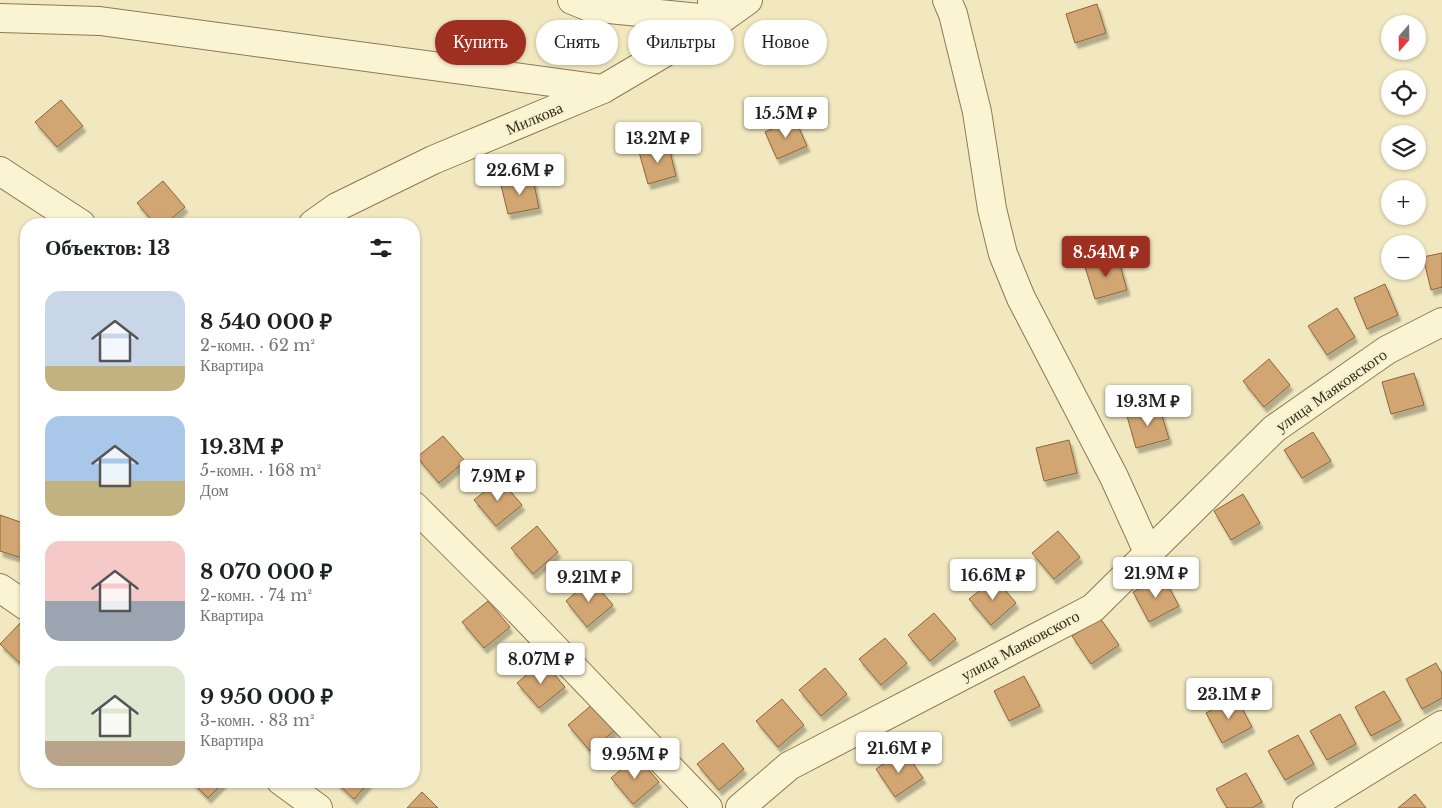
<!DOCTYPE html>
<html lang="ru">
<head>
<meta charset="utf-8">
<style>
	:root { --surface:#fff; --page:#f2f2f2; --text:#202124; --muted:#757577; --accent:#9f2f21 }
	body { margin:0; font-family:"Libre Baskerville",serif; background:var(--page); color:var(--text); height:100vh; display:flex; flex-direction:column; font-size:19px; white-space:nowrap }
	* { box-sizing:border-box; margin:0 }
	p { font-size:16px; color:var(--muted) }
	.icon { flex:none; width:28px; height:28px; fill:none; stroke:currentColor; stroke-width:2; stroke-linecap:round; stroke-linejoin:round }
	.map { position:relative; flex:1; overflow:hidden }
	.panel { position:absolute; left:20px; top:218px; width:400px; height:570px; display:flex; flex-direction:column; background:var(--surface); border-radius:20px; box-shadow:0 1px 4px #0004 }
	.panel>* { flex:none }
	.top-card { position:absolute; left:435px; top:20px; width:475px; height:45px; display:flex; gap:10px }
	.needle { width:32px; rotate:200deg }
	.controls { position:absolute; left:1381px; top:15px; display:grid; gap:10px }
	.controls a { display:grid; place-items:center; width:45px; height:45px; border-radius:50%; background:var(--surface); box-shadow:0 1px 4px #0004; font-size:25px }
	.price { position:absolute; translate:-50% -42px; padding:0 11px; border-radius:5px; background:#fff; color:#222; font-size:16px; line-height:32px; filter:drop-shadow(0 1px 2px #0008) }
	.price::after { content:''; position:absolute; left:50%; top:30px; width:15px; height:11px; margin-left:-8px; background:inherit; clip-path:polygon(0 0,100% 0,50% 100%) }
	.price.on { background:var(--accent); color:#fff }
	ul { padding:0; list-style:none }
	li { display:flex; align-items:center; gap:15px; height:125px; padding:0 25px }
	li span { display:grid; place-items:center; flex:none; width:140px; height:100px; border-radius:15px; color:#555 }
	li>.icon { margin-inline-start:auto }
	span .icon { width:60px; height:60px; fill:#fffc; stroke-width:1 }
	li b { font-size:21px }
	h2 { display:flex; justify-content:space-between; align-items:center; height:60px; padding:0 25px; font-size:21px }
	.pill { padding:0 18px; border-radius:22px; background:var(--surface); box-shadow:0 1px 4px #0004; font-size:18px; line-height:45px }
	.pill.on { background:var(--accent); color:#fff }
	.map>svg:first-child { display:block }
	.building { fill:#d2a672; stroke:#8d653a; filter:url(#shadow) }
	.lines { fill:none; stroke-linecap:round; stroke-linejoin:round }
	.minor-casing { stroke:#8c7956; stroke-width:30 }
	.minor { stroke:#fbf4d3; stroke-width:28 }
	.labels { text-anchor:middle; stroke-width:5; stroke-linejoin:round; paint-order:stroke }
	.street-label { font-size:16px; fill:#3a2e1c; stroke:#f8f1d0 }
</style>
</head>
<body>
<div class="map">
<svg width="1442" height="808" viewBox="0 0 1442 808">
	<defs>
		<filter id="shadow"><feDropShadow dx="3" dy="5.5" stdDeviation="1" flood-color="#0004"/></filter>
	</defs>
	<rect width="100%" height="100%" fill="#f1e8bf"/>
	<!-- building -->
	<g class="building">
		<polygon points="1097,4 1106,33 1075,43 1066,14"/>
		<polygon points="61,100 83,126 57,147 35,122"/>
		<polygon points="795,119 807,146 777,159 765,132"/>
		<polygon points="668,144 676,176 648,184 639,152"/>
		<polygon points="533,179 539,208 508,214 501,185"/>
		<polygon points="163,181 185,207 165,224 155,224 137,203"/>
		<polygon points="1442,253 1442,287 1431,290 1423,257"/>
		<polygon points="1118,258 1127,290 1095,299 1085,267"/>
		<polygon points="1385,284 1398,315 1367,329 1354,298"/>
		<polygon points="1337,308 1355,337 1327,355 1308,326"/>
		<polygon points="1269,359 1290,385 1264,407 1243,381"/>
		<polygon points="1414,373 1424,405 1391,414 1382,382"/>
		<polygon points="1159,406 1169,439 1136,448 1127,416"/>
		<polygon points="1313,432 1331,461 1302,478 1284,450"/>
		<polygon points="443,436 465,461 439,483 417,457"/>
		<polygon points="1069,440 1077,473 1044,481 1036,448"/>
		<polygon points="500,479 522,505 496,526 474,500"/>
		<polygon points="1243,494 1260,523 1231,540 1214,511"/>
		<polygon points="0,515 26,524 26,544 22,558 0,551"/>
		<polygon points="537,526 558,552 533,574 511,548"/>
		<polygon points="1058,531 1080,557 1054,579 1032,553"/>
		<polygon points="1163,576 1179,606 1149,622 1133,592"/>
		<polygon points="995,578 1016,603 991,625 969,599"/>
		<polygon points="591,579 613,605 587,627 566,601"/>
		<polygon points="488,601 510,627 484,648 462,622"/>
		<polygon points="934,613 956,639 930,661 908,635"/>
		<polygon points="1100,618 1119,645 1091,664 1072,636"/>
		<polygon points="23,620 26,623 26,665 24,667 0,644"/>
		<polygon points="885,638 907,663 881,685 859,659"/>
		<polygon points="543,661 565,687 539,708 517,683"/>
		<polygon points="1436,663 1442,674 1442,698 1422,709 1406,679"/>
		<polygon points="825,668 847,694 821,716 799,690"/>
		<polygon points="1024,676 1040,706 1009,721 994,691"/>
		<polygon points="1384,691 1401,720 1371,736 1355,707"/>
		<polygon points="1236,697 1252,727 1222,743 1206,713"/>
		<polygon points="782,699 804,725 778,747 756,721"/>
		<polygon points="594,703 616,729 590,751 568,725"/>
		<polygon points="1340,714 1356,744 1327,760 1310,731"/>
		<polygon points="1298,735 1314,764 1285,780 1268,751"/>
		<polygon points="723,743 744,769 719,790 697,764"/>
		<polygon points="904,750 923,778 895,797 876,769"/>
		<polygon points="637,756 659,782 633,804 611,778"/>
		<polygon points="1246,773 1262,802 1252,808 1227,808 1216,789"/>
		<polygon points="191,781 225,781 208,798"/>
		<polygon points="335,781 370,781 354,799"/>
		<polygon points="422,792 438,808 407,808"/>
		<polygon points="1415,794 1426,808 1398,808"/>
	</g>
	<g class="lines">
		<!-- minor casing -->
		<g class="minor-casing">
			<g id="minor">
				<polyline points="572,0 589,7 720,20 712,0"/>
				<polyline points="947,0 953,14 977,112 992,209 1003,254 1021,298 1114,477 1148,552"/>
				<polyline points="0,18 100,21 603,89"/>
				<polyline points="0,171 81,224"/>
				<polyline points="313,224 337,207 433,160 603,89 720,20 748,0"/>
				<polyline points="414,506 517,609 708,808"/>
				<polyline points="0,588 26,606"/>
				<polyline points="281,781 318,808"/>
				<polyline points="740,808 789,766 1093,608 1274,429 1387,350 1442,322"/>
				<polyline points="1307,808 1442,725"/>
			</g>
		</g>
		<!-- minor -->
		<use href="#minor" class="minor"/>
	</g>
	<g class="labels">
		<!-- street labels -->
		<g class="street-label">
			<text transform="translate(534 118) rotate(-23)" y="6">Милкова</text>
			<text transform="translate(1331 390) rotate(-35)" y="6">улица Маяковского</text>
			<text transform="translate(1020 645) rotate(-28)" y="6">улица Маяковского</text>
		</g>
	</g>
</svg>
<div class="controls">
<a><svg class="needle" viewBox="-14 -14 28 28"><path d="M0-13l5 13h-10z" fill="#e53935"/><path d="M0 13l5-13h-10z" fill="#757577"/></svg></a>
<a><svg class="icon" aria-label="locate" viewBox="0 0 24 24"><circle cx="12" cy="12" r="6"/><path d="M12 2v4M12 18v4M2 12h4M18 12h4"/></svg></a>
<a><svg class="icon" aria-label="layers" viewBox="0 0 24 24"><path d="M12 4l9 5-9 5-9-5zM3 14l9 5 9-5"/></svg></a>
<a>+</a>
<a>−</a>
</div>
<b class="price" style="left:786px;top:139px">15.5M ₽</b>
<b class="price" style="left:658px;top:164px">13.2M ₽</b>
<b class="price" style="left:520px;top:196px">22.6M ₽</b>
<b class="price on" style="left:1106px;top:278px">8.54M ₽</b>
<b class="price" style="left:1148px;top:427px">19.3M ₽</b>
<b class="price" style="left:498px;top:502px">7.9M ₽</b>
<b class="price" style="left:1156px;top:599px">21.9M ₽</b>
<b class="price" style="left:993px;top:601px">16.6M ₽</b>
<b class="price" style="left:589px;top:603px">9.21M ₽</b>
<b class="price" style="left:541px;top:685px">8.07M ₽</b>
<b class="price" style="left:1229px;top:720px">23.1M ₽</b>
<b class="price" style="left:899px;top:774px">21.6M ₽</b>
<b class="price" style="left:635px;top:780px">9.95M ₽</b>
<div class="top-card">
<a class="pill on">Купить</a>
<a class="pill">Снять</a>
<a class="pill">Фильтры</a>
<a class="pill">Новое</a>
</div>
<section class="panel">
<h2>Объектов: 13<svg class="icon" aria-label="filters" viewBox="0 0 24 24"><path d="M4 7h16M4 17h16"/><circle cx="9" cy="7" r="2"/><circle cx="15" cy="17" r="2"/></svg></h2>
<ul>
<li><span style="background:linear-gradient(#c9d6e8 75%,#c2b280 0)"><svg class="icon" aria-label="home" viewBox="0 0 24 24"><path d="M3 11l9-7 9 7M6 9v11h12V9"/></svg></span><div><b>8 540 000 ₽</b><p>2-комн. · 62 m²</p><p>Квартира</p></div></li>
<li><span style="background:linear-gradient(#a9c7e8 65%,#c2b280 0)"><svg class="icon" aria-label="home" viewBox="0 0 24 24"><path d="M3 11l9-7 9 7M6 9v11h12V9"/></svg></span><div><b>19.3M ₽</b><p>5-комн. · 168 m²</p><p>Дом</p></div></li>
<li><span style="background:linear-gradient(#f6c9c9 60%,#9aa5b1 0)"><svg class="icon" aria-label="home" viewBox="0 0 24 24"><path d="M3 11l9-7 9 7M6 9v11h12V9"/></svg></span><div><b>8 070 000 ₽</b><p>2-комн. · 74 m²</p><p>Квартира</p></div></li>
<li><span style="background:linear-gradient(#dfe7d0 75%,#b9a48a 0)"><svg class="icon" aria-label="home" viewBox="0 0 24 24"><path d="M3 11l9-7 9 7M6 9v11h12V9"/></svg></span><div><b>9 950 000 ₽</b><p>3-комн. · 83 m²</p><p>Квартира</p></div></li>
</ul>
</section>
</div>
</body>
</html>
